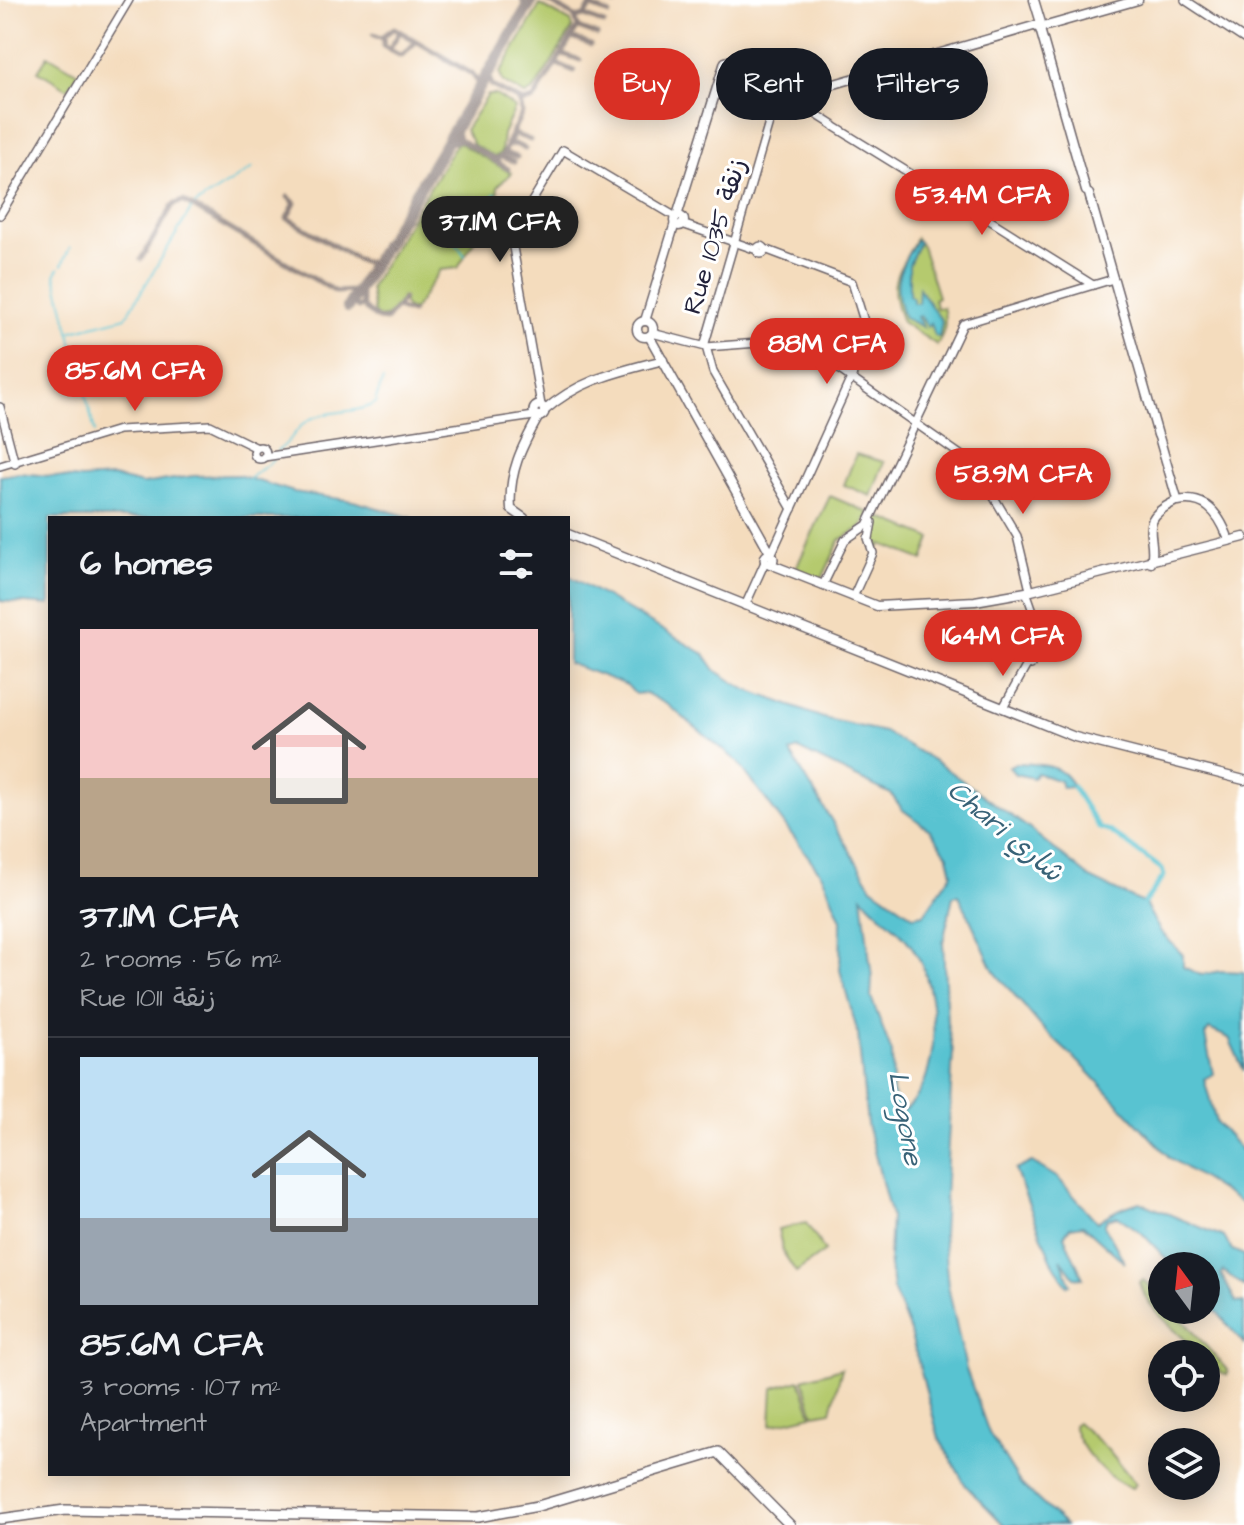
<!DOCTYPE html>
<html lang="en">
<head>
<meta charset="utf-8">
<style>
	:root { --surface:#171b24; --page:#20242c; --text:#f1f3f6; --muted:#9ea1a6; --line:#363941; --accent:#d93025 }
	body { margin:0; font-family:"Architects Daughter","Playpen Sans Arabic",sans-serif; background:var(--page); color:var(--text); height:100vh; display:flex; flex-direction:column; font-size:30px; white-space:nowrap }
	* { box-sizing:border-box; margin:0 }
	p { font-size:26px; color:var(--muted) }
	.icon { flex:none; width:44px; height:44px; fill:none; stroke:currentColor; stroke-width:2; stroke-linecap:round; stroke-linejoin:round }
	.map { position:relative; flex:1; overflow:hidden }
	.panel { position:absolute; left:48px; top:516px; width:522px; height:960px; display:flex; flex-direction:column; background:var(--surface); border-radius:0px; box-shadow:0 4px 20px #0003 }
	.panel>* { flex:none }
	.guide { position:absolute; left:594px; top:48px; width:530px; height:72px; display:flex; gap:16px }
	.needle { width:52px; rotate:345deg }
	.buttons { position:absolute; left:1148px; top:1252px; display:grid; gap:16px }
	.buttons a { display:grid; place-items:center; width:72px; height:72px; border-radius:50%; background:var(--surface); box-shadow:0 4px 20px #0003; font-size:40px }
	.price { position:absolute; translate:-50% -68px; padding:0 18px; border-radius:28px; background:var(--accent); color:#fff; font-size:26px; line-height:52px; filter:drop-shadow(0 2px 4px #0008) }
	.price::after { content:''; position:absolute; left:50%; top:48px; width:24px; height:18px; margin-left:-12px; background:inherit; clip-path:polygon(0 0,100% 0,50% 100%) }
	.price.active { background:#222; color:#fff }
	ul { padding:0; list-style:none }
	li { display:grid; align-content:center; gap:16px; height:424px; padding:0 32px }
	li+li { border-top:2px solid var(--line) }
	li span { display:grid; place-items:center; height:248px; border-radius:0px; color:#555 }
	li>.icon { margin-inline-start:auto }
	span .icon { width:144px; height:144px; fill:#fffc; stroke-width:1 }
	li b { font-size:34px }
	h2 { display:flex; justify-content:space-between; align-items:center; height:96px; padding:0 32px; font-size:34px }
	.pill { padding:0 28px; border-radius:36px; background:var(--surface); box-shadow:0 4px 20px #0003; font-size:28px; line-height:72px }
	.pill.active { background:var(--accent); color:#fff }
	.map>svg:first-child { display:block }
	.green { fill:#b5ca6e; stroke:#6c7654; stroke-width:2 }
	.water { fill:#58c3d1; stroke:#3d7286; stroke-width:2; fill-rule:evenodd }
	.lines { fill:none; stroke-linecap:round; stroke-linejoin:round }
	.stream { stroke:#58c3d1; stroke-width:2 }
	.river { stroke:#58c3d1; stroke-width:5 }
	.taxiway { stroke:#8b7f7c; stroke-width:5 }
	.runway { stroke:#8b7f7c; stroke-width:12 }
	.secondary-casing { stroke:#6c6368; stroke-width:10 }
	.primary-casing { stroke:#6c6368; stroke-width:11 }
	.trunk-casing { stroke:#6c6368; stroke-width:12 }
	.secondary { stroke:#fff; stroke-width:7 }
	.primary { stroke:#fff; stroke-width:8 }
	.trunk { stroke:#fff; stroke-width:9 }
	.labels { text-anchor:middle; stroke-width:6; stroke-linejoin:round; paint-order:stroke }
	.street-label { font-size:26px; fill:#22223b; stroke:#fff }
	.water-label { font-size:28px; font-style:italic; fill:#386277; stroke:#fff }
</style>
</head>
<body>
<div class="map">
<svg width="1244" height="1525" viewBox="0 0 1244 1525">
	<rect width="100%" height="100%" fill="#fff"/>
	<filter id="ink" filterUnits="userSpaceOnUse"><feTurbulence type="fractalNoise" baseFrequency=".0125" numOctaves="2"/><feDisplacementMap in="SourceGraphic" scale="16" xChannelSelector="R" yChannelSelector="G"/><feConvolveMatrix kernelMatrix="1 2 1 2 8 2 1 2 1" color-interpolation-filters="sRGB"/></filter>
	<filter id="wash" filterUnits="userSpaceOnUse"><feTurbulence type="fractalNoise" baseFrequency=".006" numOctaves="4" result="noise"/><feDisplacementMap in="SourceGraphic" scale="32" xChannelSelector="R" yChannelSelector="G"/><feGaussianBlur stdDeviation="1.8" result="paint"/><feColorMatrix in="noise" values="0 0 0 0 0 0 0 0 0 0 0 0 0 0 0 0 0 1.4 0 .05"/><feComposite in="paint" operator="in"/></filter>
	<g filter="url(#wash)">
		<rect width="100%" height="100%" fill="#f4dcbd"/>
		<!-- green -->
		<g class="green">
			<polygon points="540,5 571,22 573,28 534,90 525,95 503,82 500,73"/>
			<polygon points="48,55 78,73 68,89 38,71"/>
			<polygon points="488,95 496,95 515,108 503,134 501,152 495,157 474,145 465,130"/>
			<polygon points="457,142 511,173 498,186 497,202 458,268 440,270 414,310 406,308 402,298 390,316 379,318 374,313 370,288"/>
			<path d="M916 238 922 246 938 297 934 299 936 308 943 307C947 322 945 332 937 345L902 322C885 276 899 275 916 238Z"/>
			<polygon points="856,454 884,462 871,496 844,485"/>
			<polygon points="830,496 870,513 862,527 840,540 821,581 795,570"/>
			<polygon points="877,516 931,538 923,560 882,544 877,550 871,529"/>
			<polygon points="806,1223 825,1251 796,1272 783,1252 778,1229"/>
			<path d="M1143 1280 1162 1297V1310H1174L1228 1371 1227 1375 1221 1373 1206 1354H1201C1180 1334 1147 1310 1139 1282Z"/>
			<polygon points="842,1368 831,1411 814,1414 803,1379"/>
			<polygon points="800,1380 812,1415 771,1425 773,1388"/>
			<path d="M1077 1422 1106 1448 1136 1484 1132 1488C1107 1480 1079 1449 1073 1425Z"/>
		</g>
		<!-- water -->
		<g class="water">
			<path d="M916 240 919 242 909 265V295L913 298V303H918L919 288C926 300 934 310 942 321L939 337 935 336 931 323 928 327 920 316 917 317 923 327 904 318C891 281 898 272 916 240Z"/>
			<polygon points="19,473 81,479 113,477 143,484 193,476 238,475 294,492 353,501 413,518 50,518 50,605 0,601 0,476"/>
			<path d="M568 575 704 654 715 670 745 689 823 718 884 732 935 761 1027 827 1090 878 1145 904 1160 931 1183 955V967L1201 975 1221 971 1244 972V1071L1229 1038 1209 1029 1205 1035 1213 1074 1204 1079 1216 1122 1244 1153V1205L1170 1158 1085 1068 1045 1031 994 971 959 895 953 896 943 942 947 1022 953 1051 943 1234 948 1286 966 1369 989 1433 1020 1483 1065 1525H1004L966 1486 939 1438 910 1332 893 1289 889 1258 891 1217 867 1124 858 1034 840 970 841 920 832 898 822 875 737 761 668 705 646 693 635 694 627 685 568 663ZM798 749 891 794 903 810 930 830 948 856 952 873 924 914 913 916 872 887 790 752ZM862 896C878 915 901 929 914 950 940 989 944 1084 901 1113L893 1092 892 1053 871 997 872 978Z"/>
			<path d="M1015 763C1038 764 1063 763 1073 787L1062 788 1060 781 1037 773 1033 778 1015 774 1009 767Z"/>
			<path d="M1032 1162 1058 1178 1097 1222C1111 1212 1123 1207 1140 1202L1224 1237 1232 1250 1244 1255V1286L1223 1271 1221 1274 1236 1302 1244 1303V1344L1206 1299V1266H1173L1142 1233 1117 1216 1107 1219 1104 1225 1125 1263 1083 1225 1070 1227 1064 1236 1083 1278 1074 1277 1061 1259 1070 1284 1067 1286 1051 1259 1015 1170Z"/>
		</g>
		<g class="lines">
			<!-- stream -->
			<g class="stream">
				<polyline points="465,256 454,240 458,230 467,227 474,214 496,193"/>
				<polyline points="62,265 70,247"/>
				<polyline points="59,268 55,275 95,432"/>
				<polyline points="69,332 126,317 193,206 253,168"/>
				<polyline points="376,399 383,380"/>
				<path d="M277 451C293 442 296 424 315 417 334 410 362 413 377 402"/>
				<polyline points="248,480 273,460"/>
			</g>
			<!-- river -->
			<polyline class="river" points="1073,787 1099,828 1111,832 1162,869 1164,876 1144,903"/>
			<!-- taxiway -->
			<g class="taxiway">
				<polyline points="522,0 526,11"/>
				<polyline points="609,0 615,4"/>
				<polyline points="531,2 533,0"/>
				<polyline points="591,7 609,14"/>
				<polyline points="585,16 604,24"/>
				<polyline points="576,18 584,16 595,0"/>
				<polyline points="578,28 597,35"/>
				<polyline points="374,34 382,37 394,28 472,74 477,81 477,92"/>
				<polyline points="384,36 383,46 401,56 416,42"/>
				<polyline points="572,38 591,45"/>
				<polyline points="389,49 400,32"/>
				<polyline points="563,54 580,60"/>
				<polyline points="557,64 574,71"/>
				<polyline points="488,73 492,86 523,102 534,99 578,27 575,17 546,0"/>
				<polyline points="456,128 459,139"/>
				<polyline points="507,143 522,113 519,101"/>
				<polyline points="446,144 460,140 496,160 502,156 514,134 530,140"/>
				<polyline points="508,146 515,144 525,149"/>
				<polyline points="504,153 517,157"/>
				<polyline points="501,157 514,162"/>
				<polyline points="493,160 508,169"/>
				<polyline points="288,197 295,203 287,218 362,262 372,262 379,256"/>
				<polyline points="141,259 173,205 183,201 336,292 353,291 363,282 360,291 363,305 358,308 350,299 358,291"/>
				<polyline points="365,309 378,319 386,320 403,299"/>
				<polyline points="399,309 412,313"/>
			</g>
			<!-- runway -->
			<polyline class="runway" points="348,307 532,0"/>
		</g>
	</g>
	<g filter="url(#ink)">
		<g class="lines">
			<!-- secondary casing -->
			<g class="secondary-casing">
				<g id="secondary">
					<polyline points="1185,0 1244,39"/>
					<polyline points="778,92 705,343 713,372 792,509"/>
					<polyline points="800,104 833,125"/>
					<polyline points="835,127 937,190"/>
					<polyline points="940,192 986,220"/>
					<polyline points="0,215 129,0"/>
					<polyline points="991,221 1093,285"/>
					<polyline points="682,224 757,250"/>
					<circle cx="761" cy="250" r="4"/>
					<polyline points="765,249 852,282 867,331 865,347 771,555"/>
					<polyline points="652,333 706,347 771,342 804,345 965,458"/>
					<polyline points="541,405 511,236 563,150 676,217"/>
					<polyline points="0,407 15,464"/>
					<circle cx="260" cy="453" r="6"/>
					<polyline points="264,457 534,416"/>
					<polyline points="970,457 1017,536 1030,590"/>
					<polyline points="0,466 119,430 210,425 257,448"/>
					<polyline points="869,539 872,522"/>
					<polyline points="823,585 845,540 867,525 963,324 1110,280"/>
					<polyline points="1027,594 1040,631 1031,665 1031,660"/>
					<polyline points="853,597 873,553 868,538"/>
					<polyline points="745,606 765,562"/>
					<polyline points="1003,708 1028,663"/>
				</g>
			</g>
			<!-- primary casing -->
			<g class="primary-casing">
				<g id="primary">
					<polyline points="1034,0 1041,23 1037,27"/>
					<polyline points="1043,27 1138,0"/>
					<polyline points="1040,29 1086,191"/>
					<polyline points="728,61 787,95 800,94"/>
					<polyline points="803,93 807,100 800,104 796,99 800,94 1037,25"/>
					<polyline points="1089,194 1113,278"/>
					<polyline points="677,216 725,62"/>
					<circle cx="679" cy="221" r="5"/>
					<polyline points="1114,280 1158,435"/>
					<circle cx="645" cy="329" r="8"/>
					<polyline points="645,321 675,223"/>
					<polyline points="649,336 772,556"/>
					<circle cx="539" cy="411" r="5.5"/>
					<path d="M544 411C580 379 618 372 663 360"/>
					<polyline points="1159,437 1177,499"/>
					<path d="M1178 501C1204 496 1218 512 1227 535"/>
					<path d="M524 518 511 509C508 473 522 446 539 416"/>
					<polyline points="568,534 1075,737 1244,780"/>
					<circle cx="769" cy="559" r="4.5"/>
					<path d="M1151 563C1158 536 1135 521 1174 502"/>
					<polyline points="770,564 877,606 975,601 1026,592"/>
					<polyline points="1031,591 1244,537"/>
				</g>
			</g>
			<!-- trunk casing -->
			<g class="trunk-casing">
				<polyline id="trunk" points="0,1519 65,1510 478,1517 538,1506 718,1452 790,1525"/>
			</g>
			<!-- secondary -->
			<use href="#secondary" class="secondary"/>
			<!-- primary -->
			<use href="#primary" class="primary"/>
			<!-- trunk -->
			<use href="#trunk" class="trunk"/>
		</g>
	</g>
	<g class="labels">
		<!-- street labels -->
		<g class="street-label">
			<text transform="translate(714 236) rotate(-73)" y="9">Rue 1035 زنقة</text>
		</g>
		<!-- water labels -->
		<g class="water-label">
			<text transform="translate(1006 830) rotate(40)" y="10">Chari شاري</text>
			<text transform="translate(907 1118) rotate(80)" y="10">Logone</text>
		</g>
	</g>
</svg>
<div class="buttons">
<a><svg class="needle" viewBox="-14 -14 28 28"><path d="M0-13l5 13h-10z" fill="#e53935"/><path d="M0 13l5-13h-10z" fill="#9ea1a6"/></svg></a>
<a><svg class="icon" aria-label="locate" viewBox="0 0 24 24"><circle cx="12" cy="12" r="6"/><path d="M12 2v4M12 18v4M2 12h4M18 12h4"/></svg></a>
<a><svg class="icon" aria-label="layers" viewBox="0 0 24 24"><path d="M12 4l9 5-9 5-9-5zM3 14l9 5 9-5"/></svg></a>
</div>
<b class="price" style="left:982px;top:237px">53.4M CFA</b>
<b class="price active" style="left:500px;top:264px">37.1M CFA</b>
<b class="price" style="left:827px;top:386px">88M CFA</b>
<b class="price" style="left:135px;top:413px">85.6M CFA</b>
<b class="price" style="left:1023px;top:516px">58.9M CFA</b>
<b class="price" style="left:1003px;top:678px">164M CFA</b>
<div class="guide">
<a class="pill active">Buy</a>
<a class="pill">Rent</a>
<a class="pill">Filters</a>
</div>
<section class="panel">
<h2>6 homes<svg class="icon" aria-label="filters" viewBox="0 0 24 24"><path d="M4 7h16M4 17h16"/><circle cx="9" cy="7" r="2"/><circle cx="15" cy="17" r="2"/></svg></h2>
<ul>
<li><span style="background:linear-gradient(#f6c9c9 60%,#b9a48a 0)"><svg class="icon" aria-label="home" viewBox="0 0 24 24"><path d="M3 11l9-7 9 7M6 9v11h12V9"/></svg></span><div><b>37.1M CFA</b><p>2 rooms · 56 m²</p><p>Rue 1011 زنقة</p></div></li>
<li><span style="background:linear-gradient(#bfe0f5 65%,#9aa5b1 0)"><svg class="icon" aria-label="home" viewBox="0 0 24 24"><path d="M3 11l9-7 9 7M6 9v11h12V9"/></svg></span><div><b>85.6M CFA</b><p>3 rooms · 107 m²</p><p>Apartment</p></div></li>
</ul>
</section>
</div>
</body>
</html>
